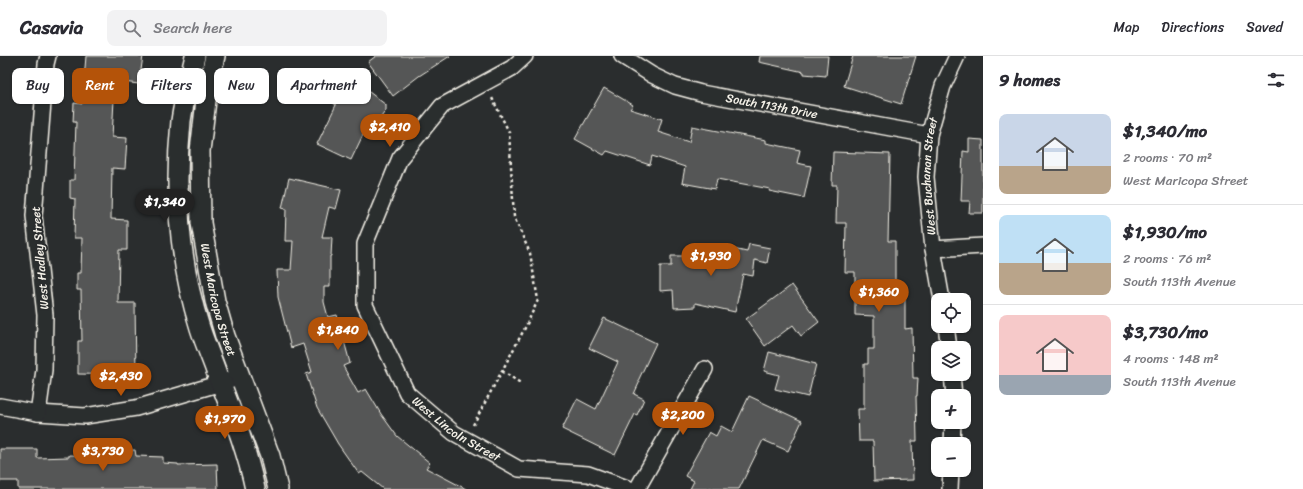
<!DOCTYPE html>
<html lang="en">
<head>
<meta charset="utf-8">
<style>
	:root { --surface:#fff; --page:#f2f2f3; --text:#2b2b33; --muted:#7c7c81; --line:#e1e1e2; --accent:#b45309 }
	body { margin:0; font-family:Sriracha,sans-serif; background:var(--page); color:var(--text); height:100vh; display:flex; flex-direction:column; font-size:15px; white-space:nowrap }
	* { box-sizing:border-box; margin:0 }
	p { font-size:13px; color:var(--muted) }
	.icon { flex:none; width:22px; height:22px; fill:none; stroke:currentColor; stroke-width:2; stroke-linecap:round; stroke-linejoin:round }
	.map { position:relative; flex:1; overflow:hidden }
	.drawer { display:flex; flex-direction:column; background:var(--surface); width:320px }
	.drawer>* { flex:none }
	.hud { position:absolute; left:12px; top:12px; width:380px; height:36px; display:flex; gap:8px }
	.controls { position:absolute; left:931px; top:237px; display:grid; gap:8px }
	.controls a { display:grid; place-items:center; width:40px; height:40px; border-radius:8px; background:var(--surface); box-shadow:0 1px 3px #0004; font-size:20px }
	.price { position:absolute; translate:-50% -34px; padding:0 9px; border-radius:14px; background:var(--accent); color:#fff; font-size:13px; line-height:26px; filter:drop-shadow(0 1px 2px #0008) }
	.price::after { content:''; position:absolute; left:50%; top:24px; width:12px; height:9px; margin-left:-6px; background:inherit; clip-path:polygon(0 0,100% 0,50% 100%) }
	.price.active { background:#222; color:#fff }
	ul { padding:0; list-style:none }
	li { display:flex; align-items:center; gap:12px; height:100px; padding:0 16px }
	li+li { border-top:1px solid var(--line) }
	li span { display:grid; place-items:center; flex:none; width:112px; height:80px; border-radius:8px; color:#555 }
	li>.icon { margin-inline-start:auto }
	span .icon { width:48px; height:48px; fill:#fffc; stroke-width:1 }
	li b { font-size:17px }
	h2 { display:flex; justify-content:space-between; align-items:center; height:48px; padding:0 16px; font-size:17px }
	.pill { padding:0 14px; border-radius:8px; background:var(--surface); box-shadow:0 1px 3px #0004; font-size:14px; line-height:36px }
	.pill.active { background:var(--accent); color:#fff }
	header { display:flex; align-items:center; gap:24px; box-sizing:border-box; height:56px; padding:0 20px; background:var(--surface); border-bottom:1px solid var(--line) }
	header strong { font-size:19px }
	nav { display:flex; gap:22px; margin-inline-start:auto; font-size:14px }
	.search { width:280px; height:36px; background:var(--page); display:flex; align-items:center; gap:10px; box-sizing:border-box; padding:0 14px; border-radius:8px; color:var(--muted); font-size:15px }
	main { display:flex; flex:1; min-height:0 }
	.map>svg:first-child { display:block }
	.building { fill:#555756; stroke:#f4f1e8 }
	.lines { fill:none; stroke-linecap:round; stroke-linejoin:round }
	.minor-casing { stroke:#f4f1e8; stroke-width:18 }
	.tertiary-casing { stroke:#f4f1e8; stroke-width:22 }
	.path { stroke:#f4f1e8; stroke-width:2.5; stroke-dasharray:3 3; stroke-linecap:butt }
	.minor { stroke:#2a2d2e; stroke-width:15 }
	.tertiary { stroke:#2a2d2e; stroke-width:19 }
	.labels { text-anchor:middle; stroke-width:3.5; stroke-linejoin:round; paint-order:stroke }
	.street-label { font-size:12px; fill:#f4f1e8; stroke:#2a2d2e }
</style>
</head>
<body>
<header>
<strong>Casavia</strong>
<div class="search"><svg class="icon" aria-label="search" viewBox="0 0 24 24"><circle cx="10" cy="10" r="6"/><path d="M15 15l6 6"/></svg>Search here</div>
<nav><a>Map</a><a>Directions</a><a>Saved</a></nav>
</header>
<main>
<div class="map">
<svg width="983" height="433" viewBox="0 0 983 433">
	<rect width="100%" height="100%" fill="#2a2d2e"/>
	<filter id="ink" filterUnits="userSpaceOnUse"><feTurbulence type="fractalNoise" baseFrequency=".025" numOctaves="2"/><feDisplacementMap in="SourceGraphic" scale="8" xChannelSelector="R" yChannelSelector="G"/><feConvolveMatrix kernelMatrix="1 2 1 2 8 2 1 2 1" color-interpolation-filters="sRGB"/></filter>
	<g filter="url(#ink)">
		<!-- building -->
		<g class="building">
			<polygon points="86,0 143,0 139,28 115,25 112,81 127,82 125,113 112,112 111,163 127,164 127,194 119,194 118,247 135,247 136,319 78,318 78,285 82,285 81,234 77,234 77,217 81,217 82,182 74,182 75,143 70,142 70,124 74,124 76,66 73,66 74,47 82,48"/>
			<polygon points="376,0 450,0 419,20 393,40 368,6"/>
			<polygon points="760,0 828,0 826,20 804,18 804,16 759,6"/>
			<polygon points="853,0 916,0 901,48 844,30"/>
			<polygon points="347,19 386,49 386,54 377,67 371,62 351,104 317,88 336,49 329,44"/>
			<polygon points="604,32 633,49 630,53 662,63 658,76 689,86 692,70 766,84 766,87 800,94 797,107 811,110 804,142 769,135 770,133 717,123 715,133 682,127 685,111 652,100 650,109 607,95 604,99 575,83"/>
			<polygon points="969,83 983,84 983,157 969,157 970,145 961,145 963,95 969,96"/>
			<polygon points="833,96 890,98 888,185 895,185 895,239 905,239 905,273 912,272 913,322 918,322 917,340 916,340 917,385 912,385 913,424 874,425 873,385 859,385 858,353 864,353 864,308 868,308 868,293 874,293 874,260 855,259 855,216 845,216 846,167 836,167 837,129 832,129"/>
			<polygon points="289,122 341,134 336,153 329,151 322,181 332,181 331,200 330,200 330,231 324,231 324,246 328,261 337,259 350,307 343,310 358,337 366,333 381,358 397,380 430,407 426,412 466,433 383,433 362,416 359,418 338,388 317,352 306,318 312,316 303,288 291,292 278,241 277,214 291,214 293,185 285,185 286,153 282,152"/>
			<polygon points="749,188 770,192 767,207 755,204 753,220 743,218 735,256 695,247 695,251 674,252 673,234 660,235 660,210 671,210 671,200 712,200 714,189 747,196"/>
			<polygon points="792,229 819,266 801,280 793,269 765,290 746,263"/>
			<polygon points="604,262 656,287 638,325 640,325 634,338 644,343 637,359 635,358 615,399 562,373 577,343 596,353 618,306 589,292"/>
			<polygon points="769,296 816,308 808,341 775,333 779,319 764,315"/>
			<polygon points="749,340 802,365 788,395 763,384 739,433 690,433 694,425 685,420 709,376 716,380 721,370 732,376"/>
			<polygon points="0,393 37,393 37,402 69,401 69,399 102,400 102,395 135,394 136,400 163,401 163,407 178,408 178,409 217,408 218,433 18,433 18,425 0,425"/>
		</g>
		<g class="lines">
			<!-- minor casing -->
			<g class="minor-casing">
				<g id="minor">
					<path id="s1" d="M525 0 512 12 442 50 400 102 365 188V249L407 337 454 377 519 413 588 418 630 433"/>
					<path id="s2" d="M622 0 652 19 675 30 701 37 929 79"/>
					<polyline points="933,193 983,190"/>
					<path id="s3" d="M942 244 933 193 926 121 929 79 943 30 957 0"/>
					<polyline points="946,270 949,292"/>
					<polyline points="952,318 954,340"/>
					<polyline points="0,350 38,357 85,360 136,352 221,327 240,320"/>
					<polyline points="38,357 44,314 45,259 34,160 46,8 48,0"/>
					<polyline points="952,388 953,366"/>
					<polyline points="637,433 705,313"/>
					<polyline points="950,433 951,414"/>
				</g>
			</g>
			<!-- tertiary casing -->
			<g class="tertiary-casing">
				<g id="tertiary">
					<path d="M195 0C190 21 184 44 181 65 174 135 179 206 200 272 205 288 212 303 217 318 232 355 247 394 255 433"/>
					<path id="s4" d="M215 0 207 36 200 95 201 167 215 245 225 280 270 400 278 433"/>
				</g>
			</g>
			<!-- path -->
			<g class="path">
				<polyline points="502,315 522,328"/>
				<polyline points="473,369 526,270 538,244 530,197 514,161 509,76 491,40"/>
			</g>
			<!-- minor -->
			<use href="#minor" class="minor"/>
			<!-- tertiary -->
			<use href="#tertiary" class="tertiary"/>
		</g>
	</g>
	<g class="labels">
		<!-- street labels -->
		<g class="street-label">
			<text dy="4" stroke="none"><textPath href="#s2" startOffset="160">South 113th Drive</textPath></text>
			<text dy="4" stroke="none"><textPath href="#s3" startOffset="125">West Buchanan Street</textPath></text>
			<text transform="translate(40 202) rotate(-95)" y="4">West Hadley Street</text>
			<text dy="4" stroke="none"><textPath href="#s4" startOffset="247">West Maricopa Street</textPath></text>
			<text dy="4" stroke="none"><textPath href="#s1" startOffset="477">West Lincoln Street</textPath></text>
		</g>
	</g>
</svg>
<div class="controls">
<a><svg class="icon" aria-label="locate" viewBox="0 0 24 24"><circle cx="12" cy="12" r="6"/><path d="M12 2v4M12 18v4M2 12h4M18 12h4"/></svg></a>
<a><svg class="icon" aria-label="layers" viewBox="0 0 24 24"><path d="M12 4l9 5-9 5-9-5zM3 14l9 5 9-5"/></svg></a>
<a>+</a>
<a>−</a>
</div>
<b class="price" style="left:390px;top:92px">$2,410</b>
<b class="price active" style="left:165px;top:167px">$1,340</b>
<b class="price" style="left:711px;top:221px">$1,930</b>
<b class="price" style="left:879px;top:257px">$1,360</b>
<b class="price" style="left:338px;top:295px">$1,840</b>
<b class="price" style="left:121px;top:341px">$2,430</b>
<b class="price" style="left:683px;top:380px">$2,200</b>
<b class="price" style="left:225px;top:384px">$1,970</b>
<b class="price" style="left:103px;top:416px">$3,730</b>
<div class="hud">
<a class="pill">Buy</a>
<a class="pill active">Rent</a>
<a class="pill">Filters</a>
<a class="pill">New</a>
<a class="pill">Apartment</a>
</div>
</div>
<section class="drawer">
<h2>9 homes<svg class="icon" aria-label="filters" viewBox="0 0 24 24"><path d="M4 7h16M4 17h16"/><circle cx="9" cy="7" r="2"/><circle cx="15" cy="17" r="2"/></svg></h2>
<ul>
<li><span style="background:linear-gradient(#c9d6e8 65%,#b9a48a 0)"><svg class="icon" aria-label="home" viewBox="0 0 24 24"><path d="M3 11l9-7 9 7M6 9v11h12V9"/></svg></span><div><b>$1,340/mo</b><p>2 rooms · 70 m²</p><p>West Maricopa Street</p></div></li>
<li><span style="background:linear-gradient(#bfe0f5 60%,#b9a48a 0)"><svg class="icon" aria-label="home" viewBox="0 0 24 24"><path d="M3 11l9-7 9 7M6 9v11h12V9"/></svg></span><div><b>$1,930/mo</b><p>2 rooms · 76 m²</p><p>South 113th Avenue</p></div></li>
<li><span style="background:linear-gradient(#f6c9c9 75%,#9aa5b1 0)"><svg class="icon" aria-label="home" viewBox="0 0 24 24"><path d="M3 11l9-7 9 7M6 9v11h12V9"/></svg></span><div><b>$3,730/mo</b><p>4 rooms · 148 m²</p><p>South 113th Avenue</p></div></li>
</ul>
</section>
</main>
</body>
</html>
